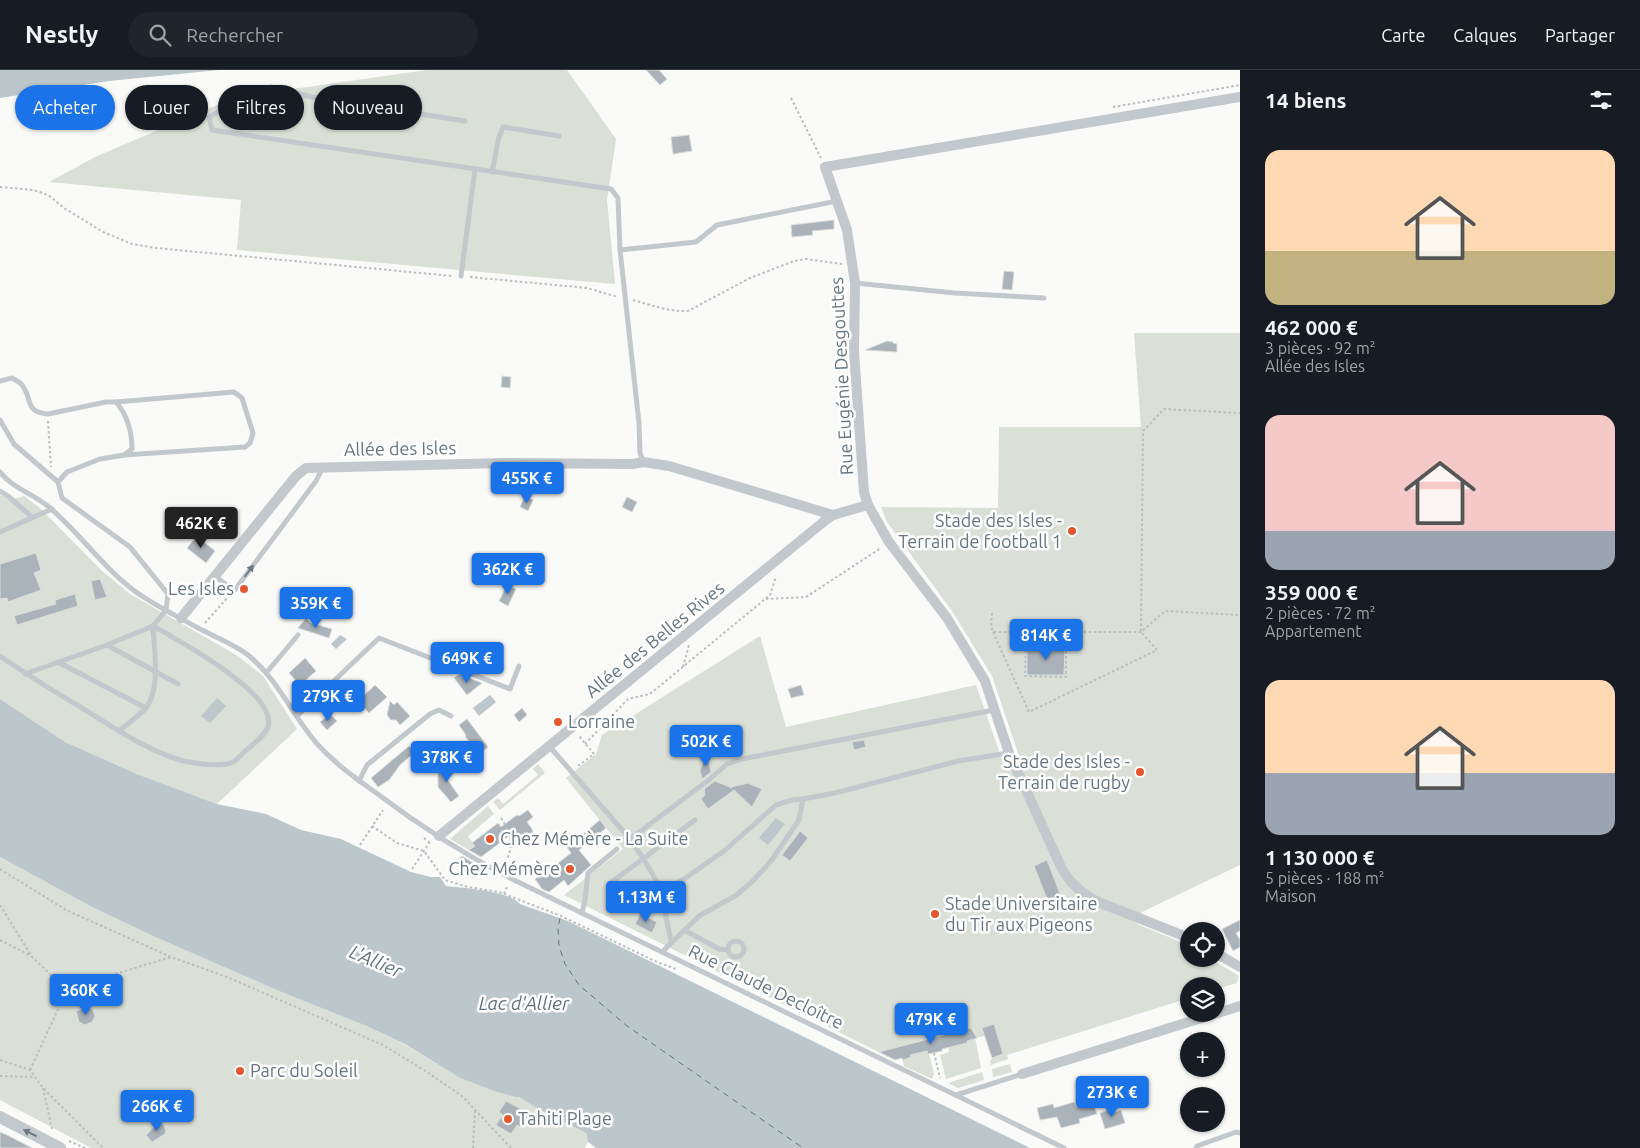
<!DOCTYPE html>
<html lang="fr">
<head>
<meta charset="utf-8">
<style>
	:root { --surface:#171b24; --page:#20242c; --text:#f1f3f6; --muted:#9ea1a6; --line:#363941; --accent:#1a73e8 }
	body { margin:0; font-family:Ubuntu,sans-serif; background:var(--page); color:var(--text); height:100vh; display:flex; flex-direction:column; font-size:19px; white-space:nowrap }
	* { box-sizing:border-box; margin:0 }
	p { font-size:16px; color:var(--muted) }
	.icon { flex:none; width:28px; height:28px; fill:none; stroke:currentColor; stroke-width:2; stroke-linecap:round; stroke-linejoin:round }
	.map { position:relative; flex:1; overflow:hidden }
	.sheet { display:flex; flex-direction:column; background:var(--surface); width:400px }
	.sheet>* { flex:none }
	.guide { position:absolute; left:15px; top:15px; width:475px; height:45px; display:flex; gap:10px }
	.fabs { position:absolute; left:1180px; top:852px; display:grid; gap:10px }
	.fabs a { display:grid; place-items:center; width:45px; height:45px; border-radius:50%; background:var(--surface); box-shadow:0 1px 4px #0004; font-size:25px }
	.price { position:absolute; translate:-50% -42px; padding:0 11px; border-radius:5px; background:var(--accent); color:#fff; font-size:16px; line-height:32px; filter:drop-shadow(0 1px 2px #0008) }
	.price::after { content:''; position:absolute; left:50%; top:30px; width:15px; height:11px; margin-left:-8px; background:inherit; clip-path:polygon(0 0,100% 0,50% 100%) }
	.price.on { background:#222; color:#fff }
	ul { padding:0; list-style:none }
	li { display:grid; align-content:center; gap:10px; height:265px; padding:0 25px }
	li span { display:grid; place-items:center; height:155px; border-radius:15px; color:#555 }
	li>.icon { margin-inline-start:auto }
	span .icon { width:90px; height:90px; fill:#fffc; stroke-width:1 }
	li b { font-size:21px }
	h2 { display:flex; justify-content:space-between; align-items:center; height:60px; padding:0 25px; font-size:21px }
	.tag { padding:0 18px; border-radius:22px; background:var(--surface); box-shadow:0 1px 4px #0004; font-size:18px; line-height:45px }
	.tag.on { background:var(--accent); color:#fff }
	header { display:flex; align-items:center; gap:30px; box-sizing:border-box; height:70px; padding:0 25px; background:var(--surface); border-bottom:1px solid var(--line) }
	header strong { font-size:24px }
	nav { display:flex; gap:28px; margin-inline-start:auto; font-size:18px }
	.search { width:350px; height:45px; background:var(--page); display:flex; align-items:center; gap:12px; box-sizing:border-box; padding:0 18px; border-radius:28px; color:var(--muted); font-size:19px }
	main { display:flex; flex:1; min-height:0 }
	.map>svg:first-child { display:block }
	.green { fill:#dadfd7 }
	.water { fill:#bbc7cb }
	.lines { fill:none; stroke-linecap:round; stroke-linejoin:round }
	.ferry { stroke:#60757c; stroke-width:1; stroke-dasharray:6 5; stroke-linecap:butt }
	.building { fill:#aab3b9; stroke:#dcdcda }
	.path { stroke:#bbbfc2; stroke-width:2; stroke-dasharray:2.5 2.5; stroke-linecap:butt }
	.service { stroke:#c3c8cc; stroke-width:5 }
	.minor { stroke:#c3c8cc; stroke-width:10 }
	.tertiary { stroke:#c3c8cc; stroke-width:12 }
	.oneway { fill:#6a7a87 }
	.poi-dot { fill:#e4572e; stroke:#fff; stroke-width:2 }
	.labels { text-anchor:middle; stroke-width:5; stroke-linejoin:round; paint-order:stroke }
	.street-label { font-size:18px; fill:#657683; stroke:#fff }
	.poi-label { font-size:18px; fill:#657683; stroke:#fff; text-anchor:start }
	.water-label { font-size:19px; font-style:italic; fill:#60757c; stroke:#fff }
</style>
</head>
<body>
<header>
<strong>Nestly</strong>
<div class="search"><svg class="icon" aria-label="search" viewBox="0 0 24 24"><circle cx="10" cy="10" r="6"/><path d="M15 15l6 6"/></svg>Rechercher</div>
<nav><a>Carte</a><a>Calques</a><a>Partager</a></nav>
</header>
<main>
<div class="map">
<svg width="1240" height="1078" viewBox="0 0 1240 1078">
	<rect width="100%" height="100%" fill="#fafaf8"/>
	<!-- green -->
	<g class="green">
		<polygon points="427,0 567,0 616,69 607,130 615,214 237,180 241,130 49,112 95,87 236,27"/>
		<polygon points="1134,263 1240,263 1240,795 1142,842 1137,854 1188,875 1189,889 1211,889 1239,906 1237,913 1216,919 1216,916 1189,916 1189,928 1007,985 1008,989 991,995 990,990 992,989 985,966 975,968 981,998 946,1009 940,985 949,982 948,976 942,979 942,981 929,984 934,1004 932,1009 904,996 902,988 889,987 564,825 623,779 566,708 596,684 602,665 760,566 786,657 976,615 1003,692 1021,692 992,606 952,541 887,452 881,437 998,438 999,357 1141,357"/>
		<polygon points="0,425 13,429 24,426 40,438 101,500 130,524 238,586 263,606 297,659 217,734 137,704 65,672 0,629"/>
		<polygon points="538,694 545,703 500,740 493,732 498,728 503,734 538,705 533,699"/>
		<polygon points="488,736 494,744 468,766 475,776 469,780 450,769"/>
		<polygon points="0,787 92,837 153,866 279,921 364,955 404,974 460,1008 515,1027 519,1027 535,1037 586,1063 588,1072 585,1078 91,1078 0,1030"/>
		<polygon points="1010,994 1012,1002 993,1007 992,999"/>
		<polygon points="982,1002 984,1010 958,1018 948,1013"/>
	</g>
	<!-- water -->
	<g class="water">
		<polygon points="0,0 219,0 109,11 0,28"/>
		<polygon points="340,565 347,569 336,579 331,574"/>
		<polygon points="490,625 496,632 479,646 473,638"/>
		<polygon points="217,628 226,636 210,653 201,646"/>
		<path d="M0 629 65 672 137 704 217 734 266 744 301 760 341 769 411 802 431 807H440L446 816C464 818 510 821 520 834L568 851 1030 1078H596L588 1072 586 1063 535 1037 519 1027H515L495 1021 460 1008 405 974 364 955 279 921 153 866 92 837 0 787Z"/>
		<polygon points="776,748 785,754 768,775 759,768"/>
	</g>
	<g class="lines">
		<!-- ferry -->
		<polyline class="ferry" points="560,848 558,858 559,876 565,894 579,915 627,956 803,1078"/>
	</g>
	<!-- building -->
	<g class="building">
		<polygon points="646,0 659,0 667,9 660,15"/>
		<polygon points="689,65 692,81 673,84 671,67"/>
		<polygon points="834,150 834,159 812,161 813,165 792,167 791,155"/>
		<polygon points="1004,201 1014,202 1012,220 1002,219"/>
		<polygon points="887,271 893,272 893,273 897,274 897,282 865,280"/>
		<polygon points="502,306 511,307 510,318 501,317"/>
		<polygon points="525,426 533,430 528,441 520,437"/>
		<polygon points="627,427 637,432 632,442 622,437"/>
		<polygon points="197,466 215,481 206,493 187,478"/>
		<polygon points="36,483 41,500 34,503 41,520 8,532 7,528 0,529 0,494"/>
		<polygon points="100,509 107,527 95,530 91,511"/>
		<polygon points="507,515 516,519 508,536 499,531"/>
		<polygon points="75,524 78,536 17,555 14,546 56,534 55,530"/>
		<polygon points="306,548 311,553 332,559 329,568 298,558"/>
		<polygon points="1027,577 1065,578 1064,605 1027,605"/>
		<polygon points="305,588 316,601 300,615 289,603"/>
		<polygon points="459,604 482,613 467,625 454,608"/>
		<polygon points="375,615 387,627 369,643 358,631"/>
		<polygon points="801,615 804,625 791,628 788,619"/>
		<polygon points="390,631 394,635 397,632 410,646 400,655 396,650 391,650 387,645"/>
		<polygon points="522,638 527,645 519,652 514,645"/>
		<polygon points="330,644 337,651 327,660 320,652"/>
		<polygon points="467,649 488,677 480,683 472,672 470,673 465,666 466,665 459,655"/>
		<polygon points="864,670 866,677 854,680 852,672"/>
		<polygon points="409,676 415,682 400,695 389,710 378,717 371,708"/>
		<polygon points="707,681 711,702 702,709 700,700"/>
		<polygon points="438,697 439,698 460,698 447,709 459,726 451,732 438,717"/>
		<polygon points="715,711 732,718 731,717 748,713 762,719 752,737 734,720 708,739 701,729 705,725 704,719"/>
		<polygon points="528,740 533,747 527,752 532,759 534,766 516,771 514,762 481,787 469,780 475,776 472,773 498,753 501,757 517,745 519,746"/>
		<polygon points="600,750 606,758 579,780 591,795 568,816 564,810 549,822 542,819 535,809 547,800 548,801 571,783 567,777"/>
		<polygon points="800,761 808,768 790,791 782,785"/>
		<polygon points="462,786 473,793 467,797 456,791"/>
		<polygon points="1047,790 1062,829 1049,834 1034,796"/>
		<polygon points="623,811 629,821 617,829 609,820"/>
		<polygon points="640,844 657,852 652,863 635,854"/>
		<polygon points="1240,850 1240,861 1236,863 1240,870 1240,877 1233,881 1222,859"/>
		<polygon points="87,937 93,940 95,946 92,952 85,955 79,952 76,941"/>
		<polygon points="994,954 1003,984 992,988 982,958"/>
		<polygon points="971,958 977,968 967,971 967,973 942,979 942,981 928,984 927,981 910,985 911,987 903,990 902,988 895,990 879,982"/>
		<polygon points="506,1031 530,1044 522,1058 517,1055 511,1064 496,1055 503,1045 499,1042"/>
		<polygon points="1074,1032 1076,1037 1093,1032 1097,1044 1079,1049 1080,1053 1061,1058 1057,1047 1040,1050 1037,1038 1053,1034 1054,1038"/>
		<polygon points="1114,1038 1115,1042 1121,1040 1125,1053 1105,1059 1100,1043"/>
		<polygon points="158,1053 164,1055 166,1061 165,1064 152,1072 146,1065"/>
		<polygon points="0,1062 7,1065 32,1078 0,1078"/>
	</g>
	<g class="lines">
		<!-- path -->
		<g class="path">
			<polyline points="791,28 821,88"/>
			<polyline points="1113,37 1240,15"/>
			<polyline points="0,117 33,120 43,123 51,127 64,138 103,162 132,174 156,178 452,206"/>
			<polyline points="470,207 587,218 618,227"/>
			<path d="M633 230C651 235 669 242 688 241L750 208 794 191 806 189 842 194"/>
			<polyline points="48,351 51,397"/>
			<polyline points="766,529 806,527 881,478"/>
			<polyline points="992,543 991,556 993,562 1141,562 1165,541 1240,545"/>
			<polyline points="205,553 228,527"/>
			<polyline points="993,562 1029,642 1157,580 1141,562 1143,361 1164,339 1240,343"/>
			<polyline points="1031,574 1032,562"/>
			<polygon points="1026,575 1066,576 1066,607 1025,606"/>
			<polyline points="1061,575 1061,562"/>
			<polyline points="683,597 689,575"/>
			<polyline points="585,674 628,629 650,624 770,525 776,506"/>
			<polyline points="578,696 594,684 579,666"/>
			<path d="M501 748C513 768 515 775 503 796"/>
			<polyline points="372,756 397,773 424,781 445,810 468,817 499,822 561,846 657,892 676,899"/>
			<polyline points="424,768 429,772"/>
			<polyline points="360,775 383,740"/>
			<polyline points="0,799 66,840 171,887 227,907 383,975 424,1000 462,1026 511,1078"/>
			<polyline points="412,799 430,772"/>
			<polyline points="504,824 508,815"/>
			<polyline points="0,835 32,887 52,906 58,919 60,935"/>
			<polyline points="0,870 31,886"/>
			<polyline points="934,983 940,1008"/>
			<polyline points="0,990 30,1000 43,1018 103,1078"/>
			<polyline points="30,1000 60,935 112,905 171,887"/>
			<polyline points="0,1006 35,1007"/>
			<polyline points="43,1018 52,1059"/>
			<polyline points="69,1071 85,1078"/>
			<polyline points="473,1078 475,1040"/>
		</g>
		<!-- service -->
		<g class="service">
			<polyline points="465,51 312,27 271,17 252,23 209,47 212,60 611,119 618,128 620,180 639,353 640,383 643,391"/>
			<polyline points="492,102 499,67 503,57 559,66"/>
			<polyline points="620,180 696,172 717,155 837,131"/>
			<polyline points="461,206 475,99"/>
			<polyline points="855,213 955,223 1044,228"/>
			<path d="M0 311 12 308C15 310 20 312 22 315 33 329 24 342 48 344L106 332H116C127 345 132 362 132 379L124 385 100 389 67 402 58 412"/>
			<polyline points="116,332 234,322 242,328 253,363 250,373 245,377 124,385"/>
			<polyline points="0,350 14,374 58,412 62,428 130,477 168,524 166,540 153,556 107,575 25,604"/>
			<path d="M0 402C12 418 34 424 49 437 80 463 103 498 136 522 156 536 180 548 202 560 217 568 234 574 248 585 280 611 293 648 320 677 338 696 358 710 379 725 420 756 464 784 510 808L1064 1078"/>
			<polyline points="0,421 8,426 32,447"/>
			<polyline points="0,462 52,439"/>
			<polyline points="215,506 234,521 316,411 321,401 321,396"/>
			<polyline points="107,575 178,614"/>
			<path d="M0 586C29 606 60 625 90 643 117 660 146 679 177 689 189 693 222 698 233 692 237 690 241 685 244 682 252 675 264 667 268 657 279 624 177 570 153 556"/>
			<polyline points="58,592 146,638"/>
			<polyline points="267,602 298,565"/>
			<polyline points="297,646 379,568 510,619 519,596"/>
			<path d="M119 661C127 654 139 646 146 638 161 619 154 578 153 556"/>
			<polyline points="550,677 630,769 643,788 663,822 666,847 671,871"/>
			<polyline points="359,711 367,695 430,644 439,640 451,646"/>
			<polyline points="630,769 710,709 727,694 742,689 994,640"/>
			<polyline points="609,814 695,750"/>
			<polyline points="663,822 684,809 724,781 776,735 792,730 803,729"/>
			<polyline points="582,843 585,830 588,803 617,779"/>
			<polyline points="684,860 719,879 728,880"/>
			<circle cx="736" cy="879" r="8"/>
			<polyline points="662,882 699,846 735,826 753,811 771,791 799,750 803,729 835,723 958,691 1009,683"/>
			<polyline points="956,1025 1022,1004"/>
			<polyline points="1196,1078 1197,1076 1236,1062 1240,1063"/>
		</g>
		<!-- minor -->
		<g class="minor">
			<polyline points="181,548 296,406 306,398 504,393 633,394 643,392 669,396 833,445"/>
			<polyline points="439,766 827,449 833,445 868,435"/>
			<polyline points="1189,868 1096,831 1082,822 1071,812 1062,799 1009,683 985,611 947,548 889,472 868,435 864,422 854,282 855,213 847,160 825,97 1240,27"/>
			<polyline points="1216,883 1240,897"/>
			<polyline points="1022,1004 1240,936"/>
		</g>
		<!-- tertiary -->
		<polyline class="tertiary" points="0,1047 60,1078"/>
	</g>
	<!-- one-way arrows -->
	<defs><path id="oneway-solid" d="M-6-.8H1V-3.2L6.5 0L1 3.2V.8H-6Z" transform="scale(1.25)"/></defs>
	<g class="oneway">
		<use href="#oneway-solid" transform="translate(249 501) rotate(-53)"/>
		<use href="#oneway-solid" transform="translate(30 1063) rotate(-153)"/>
	</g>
	<!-- markers -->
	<g class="poi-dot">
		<circle cx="1072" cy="461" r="5"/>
		<circle cx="244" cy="519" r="5"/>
		<circle cx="558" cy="652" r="5"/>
		<circle cx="1140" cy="702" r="5"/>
		<circle cx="490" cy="769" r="5"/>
		<circle cx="570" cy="799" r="5"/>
		<circle cx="935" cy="844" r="5"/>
		<circle cx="240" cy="1001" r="5"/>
		<circle cx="508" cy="1049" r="5"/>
	</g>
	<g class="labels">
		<!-- street labels -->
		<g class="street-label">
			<text transform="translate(842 306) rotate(-93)" y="6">Rue Eugénie Desgouttes</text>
			<text transform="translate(400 379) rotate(-1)" y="6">Allée des Isles</text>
			<text transform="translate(655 570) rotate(-39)" y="6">Allée des Belles Rives</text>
			<text transform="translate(766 917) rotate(26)" y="6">Rue Claude Decloître</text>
		</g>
		<!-- poi labels -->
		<g class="poi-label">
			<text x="1062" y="457" text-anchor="end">Stade des Isles -<tspan x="1062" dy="21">Terrain de football 1</tspan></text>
			<text x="234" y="525" text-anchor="end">Les Isles</text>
			<text x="568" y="658">Lorraine</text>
			<text x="1130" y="698" text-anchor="end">Stade des Isles -<tspan x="1130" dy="21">Terrain de rugby</tspan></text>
			<text x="500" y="775">Chez Mémère - La Suite</text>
			<text x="560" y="805" text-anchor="end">Chez Mémère</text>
			<text x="945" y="840">Stade Universitaire<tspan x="945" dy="21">du Tir aux Pigeons</tspan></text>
			<text x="250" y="1007">Parc du Soleil</text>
			<text x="518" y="1055">Tahiti Plage</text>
		</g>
		<!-- water labels -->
		<g class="water-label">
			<text transform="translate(376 891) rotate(23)" y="7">L'Allier</text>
			<text x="524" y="940">Lac d'Allier</text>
		</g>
	</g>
</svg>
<div class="fabs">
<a><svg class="icon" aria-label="locate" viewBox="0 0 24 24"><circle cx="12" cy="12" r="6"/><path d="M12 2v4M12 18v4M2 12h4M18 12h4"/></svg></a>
<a><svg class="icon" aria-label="layers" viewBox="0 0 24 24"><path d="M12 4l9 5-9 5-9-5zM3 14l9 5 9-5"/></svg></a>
<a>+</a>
<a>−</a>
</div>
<b class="price" style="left:527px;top:434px">455K €</b>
<b class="price on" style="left:201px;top:479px">462K €</b>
<b class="price" style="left:508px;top:525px">362K €</b>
<b class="price" style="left:316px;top:559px">359K €</b>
<b class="price" style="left:1046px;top:591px">814K €</b>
<b class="price" style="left:467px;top:614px">649K €</b>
<b class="price" style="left:328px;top:652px">279K €</b>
<b class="price" style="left:706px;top:697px">502K €</b>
<b class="price" style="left:447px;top:713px">378K €</b>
<b class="price" style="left:646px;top:853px">1.13M €</b>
<b class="price" style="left:86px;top:946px">360K €</b>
<b class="price" style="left:931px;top:975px">479K €</b>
<b class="price" style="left:1112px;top:1048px">273K €</b>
<b class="price" style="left:157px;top:1062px">266K €</b>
<div class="guide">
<a class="tag on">Acheter</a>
<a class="tag">Louer</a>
<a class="tag">Filtres</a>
<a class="tag">Nouveau</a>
</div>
</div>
<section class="sheet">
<h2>14 biens<svg class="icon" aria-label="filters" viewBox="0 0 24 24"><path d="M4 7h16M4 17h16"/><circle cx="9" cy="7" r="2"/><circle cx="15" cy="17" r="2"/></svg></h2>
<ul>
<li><span style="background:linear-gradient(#ffd9b3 65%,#c2b280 0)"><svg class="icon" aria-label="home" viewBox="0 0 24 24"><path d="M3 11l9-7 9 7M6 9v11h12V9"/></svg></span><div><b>462 000 €</b><p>3 pièces · 92 m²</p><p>Allée des Isles</p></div></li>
<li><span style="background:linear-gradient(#f6c9c9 75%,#9aa5b1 0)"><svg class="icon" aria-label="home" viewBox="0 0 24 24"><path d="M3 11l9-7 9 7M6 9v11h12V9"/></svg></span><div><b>359 000 €</b><p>2 pièces · 72 m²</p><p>Appartement</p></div></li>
<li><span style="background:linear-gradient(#ffd9b3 60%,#9aa5b1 0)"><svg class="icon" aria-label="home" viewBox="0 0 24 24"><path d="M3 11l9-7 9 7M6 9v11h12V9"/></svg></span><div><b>1 130 000 €</b><p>5 pièces · 188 m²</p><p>Maison</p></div></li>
</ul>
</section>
</main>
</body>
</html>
